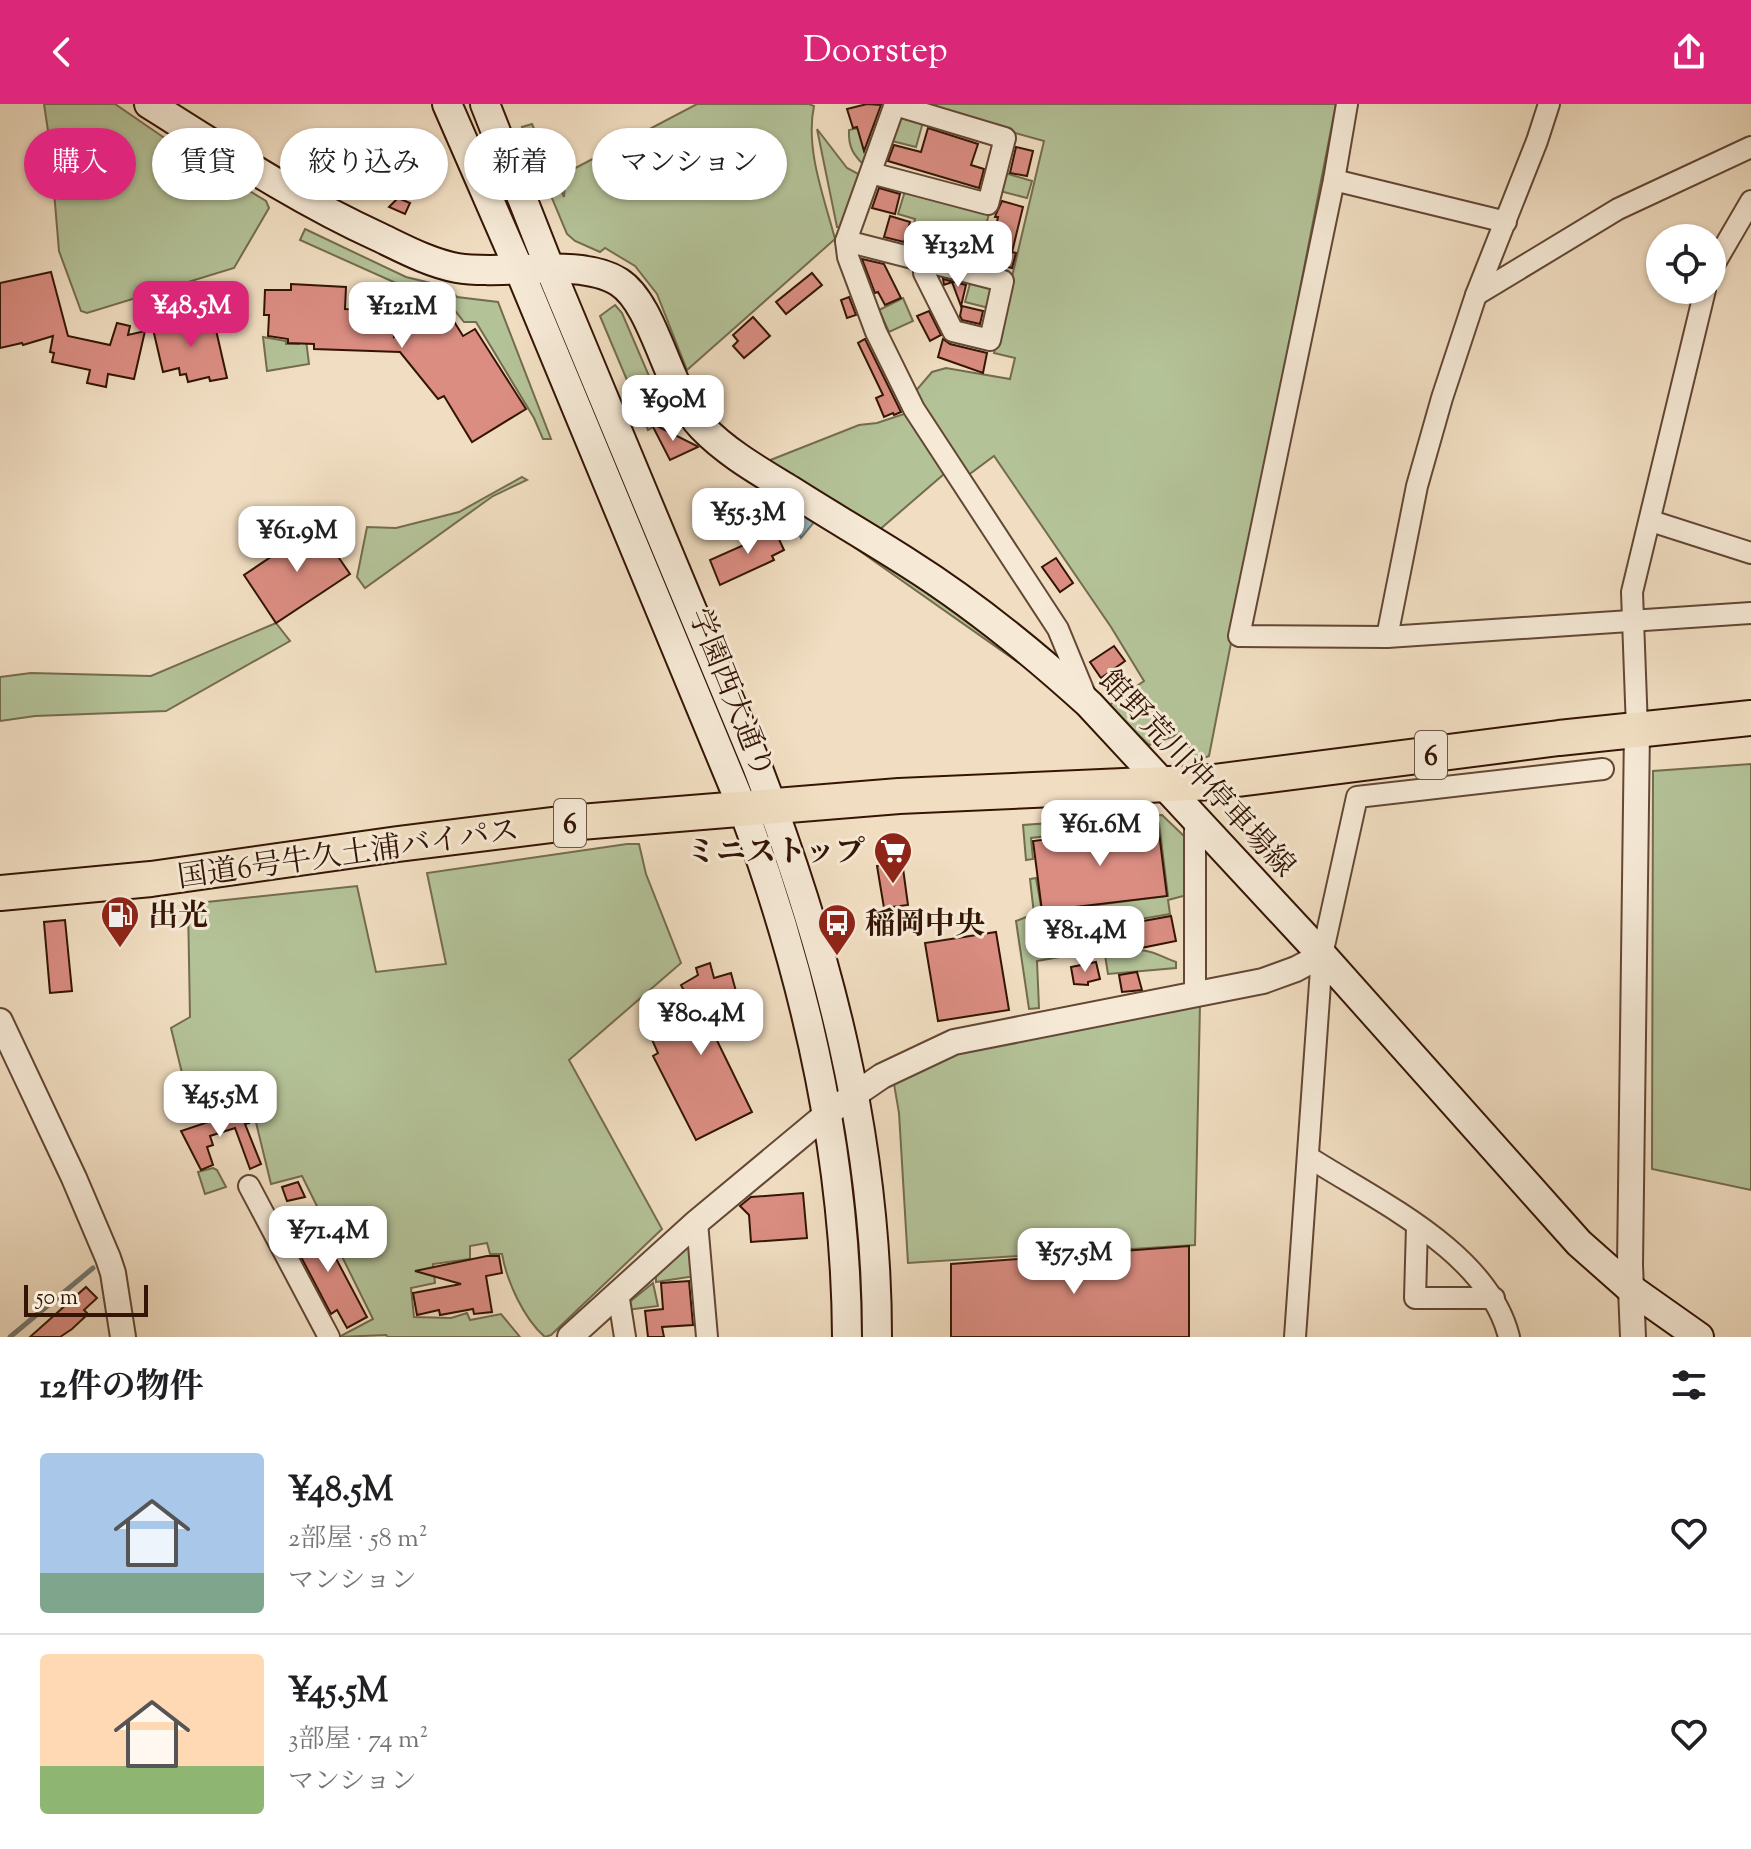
<!DOCTYPE html>
<html lang="ja">
<head>
<meta charset="utf-8">
<style>
	:root { --surface:#fff; --page:#f6f6f6; --text:#202124; --muted:#757577; --line:#e0e0e0; --accent:#db2777 }
	body { margin:0; font-family:"Sorts Mill Goudy","Noto Serif JP",serif; background:var(--page); color:var(--text); height:100vh; display:flex; flex-direction:column; font-size:30px; white-space:nowrap }
	* { box-sizing:border-box; margin:0 }
	p { font-size:26px; color:var(--muted) }
	.icon { flex:none; width:44px; height:44px; fill:none; stroke:currentColor; stroke-width:2; stroke-linecap:round; stroke-linejoin:round }
	.map { position:relative; height:1233px; overflow:hidden }
	.sheet { display:flex; flex-direction:column; background:var(--surface); flex:1 }
	.sheet>* { flex:none }
	.top-card { position:absolute; left:24px; top:24px; width:800px; height:72px; display:flex; gap:16px }
	.buttons { position:absolute; left:1646px; top:120px; display:grid; gap:16px }
	.buttons a { display:grid; place-items:center; width:80px; height:80px; border-radius:50%; background:var(--surface); box-shadow:0 2px 6px #0004; font-size:40px }
	.scale { position:absolute; left:24px; bottom:20px; width:124px; box-sizing:border-box; padding-left:8px; border:4px solid #341505; border-top:0; font-size:22px; line-height:28px; white-space:nowrap; color:#341505; -webkit-text-stroke:6px #f6ead7; paint-order:stroke }
	.price { position:absolute; translate:-50% -68px; padding:0 18px; border-radius:16px; background:#fff; color:#222; font-size:26px; line-height:52px; filter:drop-shadow(0 2px 4px #0008) }
	.price::after { content:''; position:absolute; left:50%; top:48px; width:24px; height:18px; margin-left:-12px; background:inherit; clip-path:polygon(0 0,100% 0,50% 100%) }
	.price.current { background:var(--accent); color:#fff }
	ul { padding:0; list-style:none }
	li { display:flex; align-items:center; gap:24px; height:200px; padding:0 40px }
	li+li { border-top:2px solid var(--line) }
	li span { display:grid; place-items:center; flex:none; width:224px; height:160px; border-radius:8px; color:#555 }
	li>.icon { margin-inline-start:auto }
	span .icon { width:96px; height:96px; fill:#fffc; stroke-width:1 }
	li b { font-size:34px }
	h2 { display:flex; justify-content:space-between; align-items:center; height:96px; padding:0 40px; font-size:34px }
	.pill { padding:0 28px; border-radius:36px; background:var(--surface); box-shadow:0 2px 6px #0004; font-size:28px; line-height:72px }
	.pill.current { background:var(--accent); color:#fff }
	header { display:flex; justify-content:space-between; align-items:center; height:104px; padding:0 40px; background:var(--accent); color:#fff; font-size:36px; font-weight:600 }
	.map>svg:first-child { display:block }
	.green { fill:#b4c298; stroke:#746c4e; stroke-width:2 }
	.water { fill:#9fbabd; stroke:#747873; stroke-width:2 }
	.lines { fill:none; stroke-linecap:round; stroke-linejoin:round }
	.stream { stroke:#747873; stroke-width:5 }
	.building { fill:#db8d82; stroke:#341505; stroke-width:2 }
	.minor-casing { stroke:#634734; stroke-width:24 }
	.tertiary-casing { stroke:#634734; stroke-width:28 }
	.secondary-casing { stroke:#341505; stroke-width:32 }
	.trunk-casing { stroke:#341505; stroke-width:38 }
	.minor { stroke:#f6ead7; stroke-width:20 }
	.tertiary { stroke:#f6ead7; stroke-width:24 }
	.secondary { stroke:#f6ead7; stroke-width:28 }
	.trunk { stroke:#f1dec2; stroke-width:34 }
	.labels { text-anchor:middle; stroke-width:6; stroke-linejoin:round; paint-order:stroke }
	.shield { fill:#f6ead7; stroke:#6e5544; stroke-width:2 }
	.shield-label { font-size:28px; font-weight:bold; fill:#341505 }
	.street-label { font-size:30px; fill:#341505; stroke:#f6ead7 }
	.poi-label { font-size:30px; font-weight:bold; fill:#341505; stroke:#f6ead7; text-anchor:start }
</style>
</head>
<body>
<header><svg class="icon" aria-label="back" viewBox="0 0 24 24"><path d="M15 5l-7 7 7 7"/></svg>Doorstep<svg class="icon" aria-label="share" viewBox="0 0 24 24"><path d="M12 15V3M7 8l5-5 5 5M5 13v7h14v-7"/></svg></header>
<div class="map">
<svg width="1751" height="1233" viewBox="0 0 1751 1233">
	<rect width="100%" height="100%" fill="#f1dec2"/>
	<filter id="stains"><feTurbulence type="fractalNoise" baseFrequency=".0025" numOctaves="4"/><feColorMatrix values="0 0 0 0 .2 0 0 0 0 .09 0 0 0 0 .02 0 0 0 .5 -.17"/></filter>
	<radialGradient id="worn" r=".72"><stop offset=".6" stop-color="#630" stop-opacity="0"/><stop offset="1" stop-color="#630" stop-opacity=".3"/></radialGradient>
	<!-- green -->
	<g class="green">
		<polygon points="44,0 115,0 182,46 266,97 269,104 234,164 87,209 81,207 59,147 50,40"/>
		<path d="M697 0H809L814 2C805 45 824 93 835 135L687 266 657 190 635 162 605 144 600 148 575 137 567 130 522 23 532 20 564 93 566 69Z"/>
		<polygon points="910,0 1336,0 1209,652 1199,656 1180,630 1149,641 1108,602 1144,577 1111,523 994,352 967,372 913,290 932,268 946,264 1010,275 1015,254 994,249 1044,37"/>
		<polygon points="903,12 923,18 916,43 888,36 896,14"/>
		<path d="M881 19 867 64C854 52 848 44 849 26Z"/>
		<polygon points="817,25 847,64 862,72 844,123 837,123"/>
		<polygon points="1005,69 1032,77 1027,94 1000,87"/>
		<polygon points="905,87 989,110 983,132 935,119 928,146 909,141 915,115 898,110"/>
		<polygon points="305,125 406,173 447,183 457,193 498,198 551,335 543,335 534,314 476,218 464,218 445,194 407,184 300,136"/>
		<polygon points="971,176 992,181 989,204 965,198"/>
		<polygon points="903,194 913,217 889,228 879,206"/>
		<polygon points="615,201 622,209 655,286 671,312 648,326 600,212"/>
		<polygon points="263,233 286,237 286,240 299,240 301,236 306,236 309,260 267,267"/>
		<polygon points="907,309 944,370 878,427 791,377 790,369 768,357 859,321 877,319"/>
		<polygon points="522,373 527,376 493,392 365,484 357,473 367,423 396,424 459,408"/>
		<polygon points="817,417 866,442 1022,551 1019,559"/>
		<polygon points="276,519 290,537 166,607 35,612 0,617 0,573 31,569 151,572"/>
		<polygon points="1751,660 1751,1086 1652,1065 1653,667"/>
		<path d="M1162 711 1186 734 1187 791 1168 796 1170 810 1106 821 1112 844 1136 840 1137 846C1152 846 1162 853 1176 858V864L1108 870 1104 845 1037 857 1039 904 1029 905 1016 817 1034 810 1030 775 1036 774 1042 808 1168 792 1159 719 1031 734 1033 755 1026 756 1023 721Z"/>
		<path d="M627 740H639L646 770 681 859 569 956 662 1125 551 1231 545 1233C524 1215 507 1178 502 1150H490L487 1139 470 1142V1155L433 1160 435 1179 411 1184 414 1213 451 1214 467 1209 470 1216 501 1210 520 1233H388L386 1231 339 1233 373 1215 302 1072 271 1080 250 994 193 1014 171 924 190 913 188 800 357 782 376 868 446 860 427 769Z"/>
		<polygon points="1200,900 1195,1141 908,1159 899,1009 894,980 912,968 957,949"/>
		<polygon points="213,1064 217,1066 226,1083 205,1090 198,1068"/>
		<polygon points="690,1139 695,1172 656,1178 656,1172"/>
		<polygon points="653,1179 658,1202 626,1206 627,1200"/>
	</g>
	<!-- water -->
	<polygon class="water" points="799,407 815,417 801,434 795,423 789,424"/>
	<g class="lines">
		<!-- stream -->
		<polyline class="stream" points="10,1233 93,1164"/>
	</g>
	<!-- building -->
	<g class="building">
		<polygon points="867,0 881,1 864,47 857,23 853,24 847,5"/>
		<polygon points="928,24 978,40 971,61 984,65 979,84 888,57 894,41 921,48"/>
		<polygon points="1016,43 1033,47 1027,72 1010,69"/>
		<polygon points="879,84 900,90 895,110 872,104"/>
		<polygon points="398,94 410,99 405,110 389,103"/>
		<polygon points="1002,97 1023,103 1012,148 1016,149 1012,164 931,144 936,126 992,140 998,113 995,113 996,110"/>
		<polygon points="890,112 910,118 904,138 884,133"/>
		<polygon points="862,155 884,160 901,194 885,201 878,188 875,189"/>
		<polygon points="51,168 68,232 110,241 117,219 130,222 128,231 145,227 134,275 108,270 106,283 87,279 90,266 52,258 54,249 50,248 53,232 23,241 22,239 0,244 0,179"/>
		<polygon points="812,169 822,181 786,210 776,198"/>
		<polygon points="943,175 966,181 961,202 952,178 944,181"/>
		<polygon points="291,180 346,183 345,205 395,206 394,233 445,203 463,232 475,225 526,305 472,338 444,292 438,295 400,248 314,245 314,240 288,239 288,235 268,232 269,211 264,211 265,186 291,186"/>
		<polygon points="849,193 856,211 847,214 841,196"/>
		<polygon points="962,202 983,207 980,220 962,216 960,212"/>
		<polygon points="929,207 941,231 930,237 917,212"/>
		<polygon points="207,211 208,214 213,213 227,274 210,277 209,273 188,278 186,270 180,271 179,264 163,268 153,225 173,221 173,218"/>
		<polygon points="753,213 770,232 744,254 733,242 738,237 733,231"/>
		<polygon points="865,235 901,308 894,311 893,309 884,313 876,294 883,291 858,239"/>
		<polygon points="943,235 950,240 987,249 983,269 938,253"/>
		<polygon points="651,319 697,342 698,343 670,356"/>
		<polygon points="771,418 784,446 772,452 774,456 720,481 710,456 762,433 758,424"/>
		<polygon points="317,422 350,470 276,519 244,471"/>
		<polygon points="1056,454 1073,479 1060,488 1042,463"/>
		<polygon points="1114,542 1125,557 1101,574 1090,558"/>
		<polygon points="1158,721 1167,792 1042,807 1033,737"/>
		<polygon points="902,757 908,801 884,804 877,762"/>
		<polygon points="1171,812 1176,837 1141,844 1139,836 1113,842 1110,823"/>
		<polygon points="65,816 72,887 50,889 44,818"/>
		<polygon points="996,828 1009,906 938,917 925,839"/>
		<polygon points="1096,858 1100,875 1088,878 1088,881 1074,880 1071,863"/>
		<polygon points="710,859 714,874 731,869 740,902 705,912 752,1008 696,1036 653,952 658,949 650,931 657,928 654,922 693,903 681,881 698,871 696,864"/>
		<polygon points="1137,868 1142,886 1122,888 1119,871"/>
		<polygon points="244,1006 249,1019 245,1020 261,1060 250,1065 235,1024 210,1032 213,1041 207,1043 213,1061 201,1066 181,1027"/>
		<polygon points="298,1078 305,1093 287,1097 282,1083"/>
		<polygon points="803,1089 807,1134 751,1138 749,1111 740,1102 751,1093"/>
		<polygon points="316,1117 367,1213 347,1224 337,1206 331,1210 289,1130"/>
		<polygon points="1189,1142 1189,1233 951,1233 951,1160"/>
		<polygon points="487,1152 499,1152 502,1169 486,1172 492,1208 474,1210 473,1205 440,1211 439,1206 417,1211 413,1189 461,1180 415,1167"/>
		<polygon points="689,1177 693,1221 662,1223 664,1233 648,1233 645,1207 663,1205 661,1179"/>
		<polygon points="86,1183 97,1194 84,1206 88,1210 72,1225 60,1233 30,1233"/>
	</g>
	<g class="lines">
		<!-- minor casing -->
		<g class="minor-casing">
			<g id="minor">
				<polyline points="895,0 846,137 848,153 876,228 914,305 1058,525 1086,593"/>
				<polyline points="1347,0 1334,76 1239,532 1387,533 1751,509"/>
				<polyline points="871,69 988,100 1005,34 895,1"/>
				<polyline points="1334,76 1506,118"/>
				<polyline points="846,137 1003,177 990,236 953,227 924,169 926,157"/>
				<polyline points="1712,164 1751,97"/>
				<polyline points="1476,191 1618,105 1751,43"/>
				<polyline points="1651,417 1751,449"/>
				<polyline points="1387,533 1417,382 1442,294 1476,191 1537,37 1549,0"/>
				<polyline points="1637,625 1632,488 1705,186"/>
				<polyline points="1195,713 1195,890"/>
				<path d="M1310 1054C1379 1098 1488 1148 1509 1233"/>
				<polyline points="249,1082 329,1233"/>
				<polyline points="697,1118 707,1233"/>
				<polyline points="1417,1122 1415,1194 1494,1194"/>
				<polyline points="618,1189 625,1233"/>
				<polyline points="1295,1233 1322,851 1357,693 1603,665"/>
			</g>
		</g>
		<!-- tertiary casing -->
		<g class="tertiary-casing">
			<g id="tertiary">
				<polyline points="0,917 74,1074 108,1154 113,1169 123,1233"/>
				<polyline points="570,1233 697,1118 828,1009 882,972 954,938 1263,877 1296,865 1322,851"/>
				<polyline points="1633,1233 1630,1161 1637,625"/>
			</g>
		</g>
		<!-- secondary casing -->
		<g class="secondary-casing">
			<g id="secondary">
				<path d="M149 0C224 47 298 96 379 133 404 145 430 159 457 164 502 172 580 153 619 178 655 201 667 286 702 323 727 349 759 367 790 386 829 411 869 434 908 459 973 500 1033 549 1089 600L1322 851 1579 1139 1631 1185 1699 1233"/>
				<path d="M447 0 519 165 743 705C806 875 846 1051 847 1233"/>
				<path d="M485 0 550 165 757 662C828 847 877 1033 877 1233"/>
			</g>
		</g>
		<!-- trunk casing -->
		<g class="trunk-casing">
			<polyline id="trunk" points="0,789 151,775 398,740 568,719 899,692 1214,678 1559,634 1751,614"/>
		</g>
		<!-- minor -->
		<use href="#minor" class="minor"/>
		<!-- tertiary -->
		<use href="#tertiary" class="tertiary"/>
		<!-- secondary -->
		<use href="#secondary" class="secondary"/>
		<!-- trunk -->
		<use href="#trunk" class="trunk"/>
	</g>
	<!-- icons -->
	<defs>
		<g id="supermarket-pin" transform="scale(2)"><path d="M0 17L-7.5 6A9.5 9.5 0 1 1 7.5 6Z" fill="#8f2418" stroke="#f6ead7"/><path d="M-6-5.5h2.5l.6 2H6L4.5 2H-2.5L-4.4-4H-6ZM-1.5 3.2a1.3 1.3 0 1 0 .1 0ZM3 3.2a1.3 1.3 0 1 0 .1 0Z" fill="#fff"/></g>
		<g id="fuel-pin" transform="scale(2)"><path d="M0 17L-7.5 6A9.5 9.5 0 1 1 7.5 6Z" fill="#8f2418" stroke="#f6ead7"/><path d="M-5.5-6h7V0h2V4h1.3V-2.5L3-4.5l.8-.8L6-3V5H2.5V1h-1V6h-7ZM-4.2-4.7v3.2H.2V-4.7Z" fill="#fff"/></g>
		<g id="bus-pin" transform="scale(2)"><path d="M0 17L-7.5 6A9.5 9.5 0 1 1 7.5 6Z" fill="#8f2418" stroke="#f6ead7"/><path d="M-5-6H5V4H4V6H2V4H-2V6H-4V4H-5ZM-3.5-4V0h7V-4ZM-3.5 1.2v1.5H-2V1.2ZM2 1.2v1.5H3.5V1.2Z" fill="#fff"/></g>
	</defs>
	<g fill-rule="evenodd">
		<use href="#supermarket-pin" x="893" y="747"/>
		<use href="#fuel-pin" x="120" y="811"/>
		<use href="#bus-pin" x="837" y="819"/>
	</g>
	<g class="labels">
		<!-- shield labels -->
		<g class="shield">
			<rect x="1415" y="627" width="32" height="48" rx="6"/>
			<rect x="554" y="695" width="32" height="48" rx="6"/>
		</g>
		<g class="shield-label">
			<text x="1431" y="661">6</text>
			<text x="570" y="729">6</text>
		</g>
		<!-- street labels -->
		<g class="street-label">
			<text transform="translate(732 589) rotate(68)" y="10">学園西大通り</text>
			<text transform="translate(1198 669) rotate(47)" y="10">館野荒川沖停車場線</text>
			<text transform="translate(348 749) rotate(-8)" y="10">国道6号牛久土浦バイパス</text>
		</g>
		<!-- poi labels -->
		<g class="poi-label">
			<text x="865" y="757" text-anchor="end">ミニストップ</text>
			<text x="148" y="821">出光</text>
			<text x="865" y="829">稲岡中央</text>
		</g>
	</g>
	<rect width="100%" height="100%" filter="url(#stains)"/>
	<rect width="100%" height="100%" fill="url(#worn)"/>
</svg>
<div class="buttons">
<a><svg class="icon" aria-label="locate" viewBox="0 0 24 24"><circle cx="12" cy="12" r="6"/><path d="M12 2v4M12 18v4M2 12h4M18 12h4"/></svg></a>
</div>
<div class="scale">50 m</div>
<b class="price" style="left:958px;top:185px">¥132M</b>
<b class="price current" style="left:191px;top:245px">¥48.5M</b>
<b class="price" style="left:402px;top:246px">¥121M</b>
<b class="price" style="left:673px;top:339px">¥90M</b>
<b class="price" style="left:748px;top:452px">¥55.3M</b>
<b class="price" style="left:297px;top:470px">¥61.9M</b>
<b class="price" style="left:1100px;top:764px">¥61.6M</b>
<b class="price" style="left:1085px;top:870px">¥81.4M</b>
<b class="price" style="left:701px;top:953px">¥80.4M</b>
<b class="price" style="left:220px;top:1035px">¥45.5M</b>
<b class="price" style="left:328px;top:1170px">¥71.4M</b>
<b class="price" style="left:1074px;top:1192px">¥57.5M</b>
<div class="top-card">
<a class="pill current">購入</a>
<a class="pill">賃貸</a>
<a class="pill">絞り込み</a>
<a class="pill">新着</a>
<a class="pill">マンション</a>
</div>
</div>
<section class="sheet">
<h2>12件の物件<svg class="icon" aria-label="filters" viewBox="0 0 24 24"><path d="M4 7h16M4 17h16"/><circle cx="9" cy="7" r="2"/><circle cx="15" cy="17" r="2"/></svg></h2>
<ul>
<li><span style="background:linear-gradient(#a9c7e8 75%,#7fa58c 0)"><svg class="icon" aria-label="home" viewBox="0 0 24 24"><path d="M3 11l9-7 9 7M6 9v11h12V9"/></svg></span><div><b>¥48.5M</b><p>2部屋 · 58 m²</p><p>マンション</p></div><svg class="icon" aria-label="heart" viewBox="0 0 24 24"><path d="M12 20l-8-8c-3-5 5-10 8-4 3-6 11-1 8 4z"/></svg></li>
<li><span style="background:linear-gradient(#ffd9b3 70%,#8fb573 0)"><svg class="icon" aria-label="home" viewBox="0 0 24 24"><path d="M3 11l9-7 9 7M6 9v11h12V9"/></svg></span><div><b>¥45.5M</b><p>3部屋 · 74 m²</p><p>マンション</p></div><svg class="icon" aria-label="heart" viewBox="0 0 24 24"><path d="M12 20l-8-8c-3-5 5-10 8-4 3-6 11-1 8 4z"/></svg></li>
</ul>
</section>
</body>
</html>
